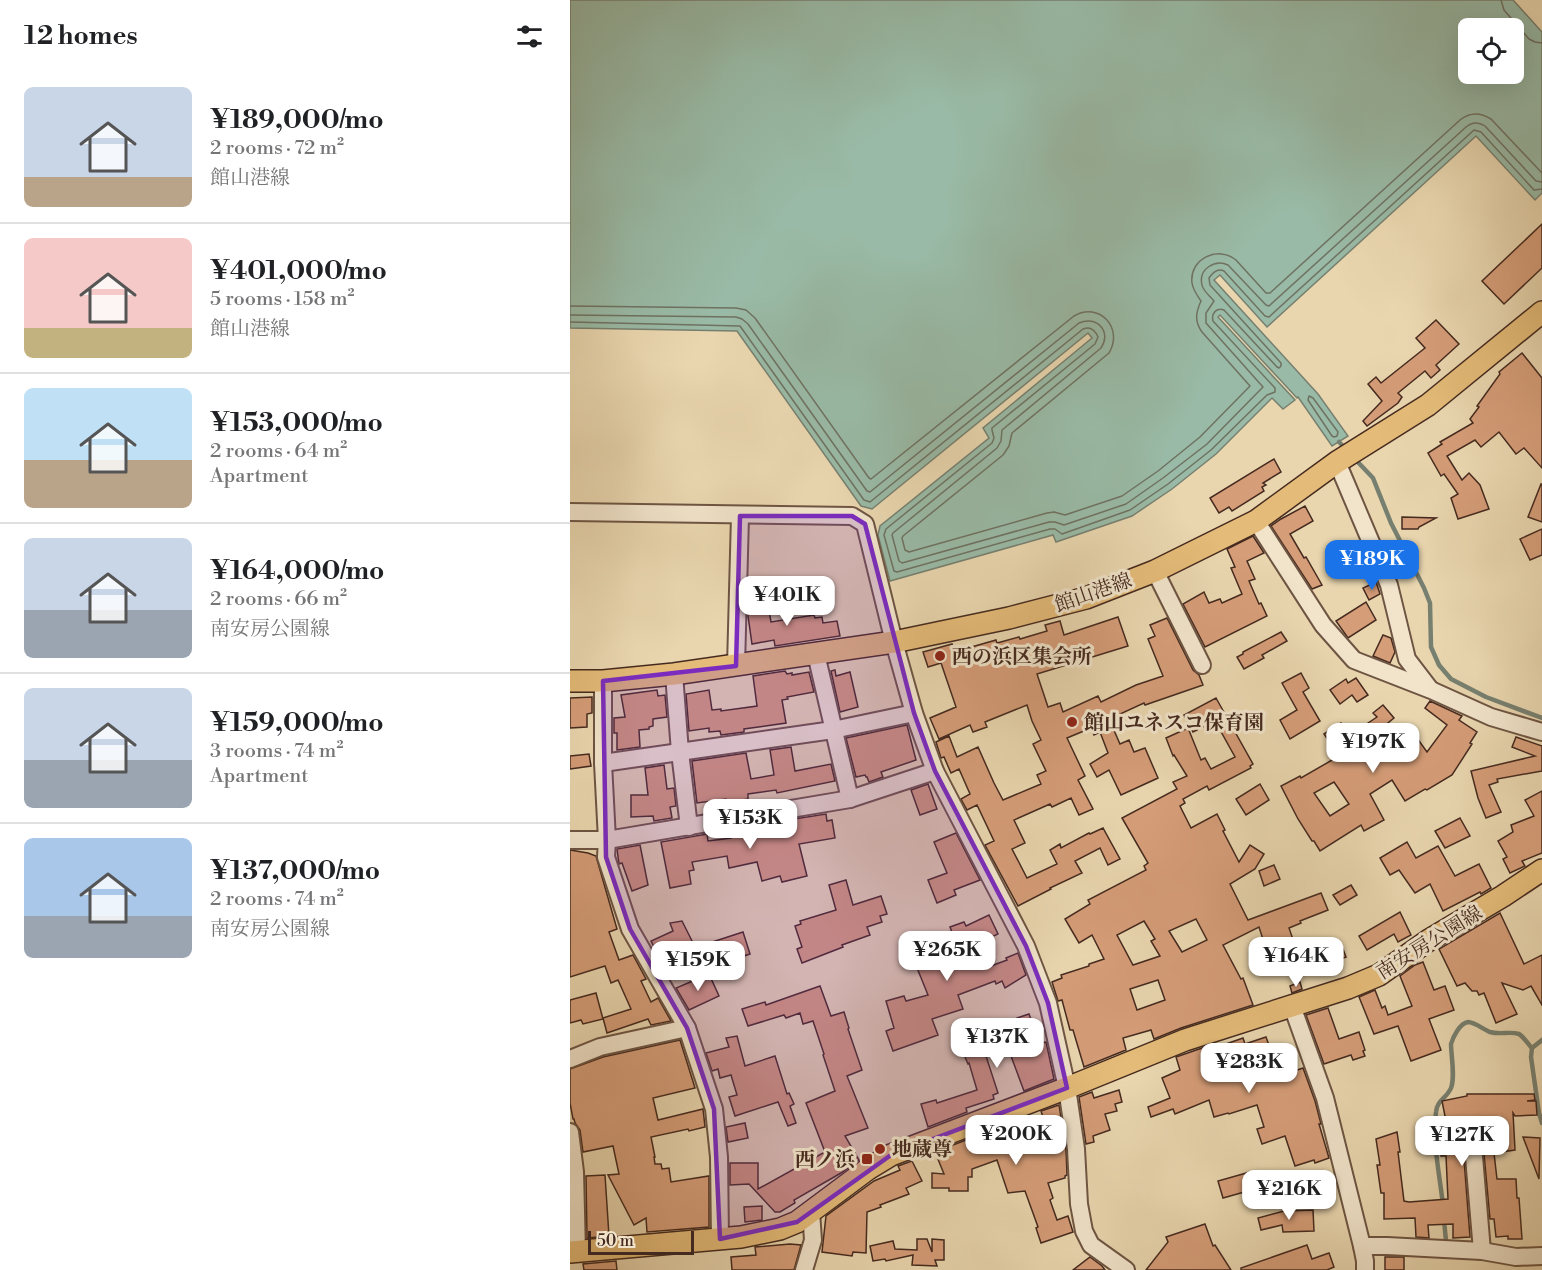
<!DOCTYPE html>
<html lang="en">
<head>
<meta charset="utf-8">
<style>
	:root { --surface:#fff; --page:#f2f2f2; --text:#202124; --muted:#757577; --line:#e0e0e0; --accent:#1a73e8 }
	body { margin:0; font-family:"Libre Bodoni","Noto Serif JP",serif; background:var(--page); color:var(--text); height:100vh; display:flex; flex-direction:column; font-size:22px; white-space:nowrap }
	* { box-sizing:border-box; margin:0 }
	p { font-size:20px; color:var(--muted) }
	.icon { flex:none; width:33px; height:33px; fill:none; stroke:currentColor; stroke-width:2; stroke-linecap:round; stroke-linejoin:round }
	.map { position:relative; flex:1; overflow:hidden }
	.panel { display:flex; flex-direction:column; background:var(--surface); width:570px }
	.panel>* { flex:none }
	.controls { position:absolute; left:888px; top:18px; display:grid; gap:12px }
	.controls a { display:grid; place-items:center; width:66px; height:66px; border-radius:9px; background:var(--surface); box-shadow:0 6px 24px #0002; font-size:30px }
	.scale { position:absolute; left:18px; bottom:15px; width:106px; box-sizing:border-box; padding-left:6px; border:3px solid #452a1f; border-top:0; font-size:16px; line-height:21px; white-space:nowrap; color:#452a1f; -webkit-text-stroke:4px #f1e4cb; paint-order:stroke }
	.price { position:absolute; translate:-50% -51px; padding:0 14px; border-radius:12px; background:#fff; color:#222; font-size:20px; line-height:39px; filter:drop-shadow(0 2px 3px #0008) }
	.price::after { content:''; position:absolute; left:50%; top:36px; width:18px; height:14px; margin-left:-9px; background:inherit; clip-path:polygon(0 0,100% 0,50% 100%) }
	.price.selected { background:var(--accent); color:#fff }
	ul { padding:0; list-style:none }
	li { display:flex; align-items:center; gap:18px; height:150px; padding:0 24px }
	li+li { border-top:2px solid var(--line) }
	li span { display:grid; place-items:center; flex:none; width:168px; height:120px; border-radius:9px; color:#555 }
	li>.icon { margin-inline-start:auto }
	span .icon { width:72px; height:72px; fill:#fffc; stroke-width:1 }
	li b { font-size:26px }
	h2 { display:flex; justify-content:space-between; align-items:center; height:72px; padding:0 24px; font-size:26px }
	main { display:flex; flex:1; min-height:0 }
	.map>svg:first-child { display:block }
	.water { fill:#99baa6; stroke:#778070; stroke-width:1.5; fill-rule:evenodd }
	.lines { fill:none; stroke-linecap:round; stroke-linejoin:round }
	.shore { stroke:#6f7262; stroke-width:1.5 }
	.stream { stroke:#778070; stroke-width:4.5 }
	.building { fill:#d59d78; stroke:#452a1f; stroke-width:1.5; fill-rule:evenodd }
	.minor-casing { stroke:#6e5543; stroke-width:20 }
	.major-casing { stroke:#452a1f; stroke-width:24 }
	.minor { stroke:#f1e4cb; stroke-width:16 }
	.major { stroke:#e4bb78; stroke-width:21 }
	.marked { fill:#7b2cbf; fill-opacity:0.2; stroke:#7b2cbf; stroke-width:4.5; stroke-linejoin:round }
	.poi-dot { fill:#8f2418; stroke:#f1e4cb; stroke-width:2 }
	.labels { text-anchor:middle; stroke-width:6; stroke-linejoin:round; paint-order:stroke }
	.street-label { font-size:20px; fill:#452a1f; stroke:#f1e4cb }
	.poi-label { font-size:20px; font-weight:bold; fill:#452a1f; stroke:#f1e4cb; text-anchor:start }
</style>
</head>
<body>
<main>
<section class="panel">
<h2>12 homes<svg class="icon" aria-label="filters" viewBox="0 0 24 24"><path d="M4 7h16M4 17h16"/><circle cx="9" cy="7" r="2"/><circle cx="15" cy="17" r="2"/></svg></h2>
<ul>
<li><span style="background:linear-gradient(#c9d6e8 75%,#b9a48a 0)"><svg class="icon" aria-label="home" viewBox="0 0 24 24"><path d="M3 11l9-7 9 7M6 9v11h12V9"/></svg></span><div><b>¥189,000/mo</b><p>2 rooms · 72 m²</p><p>館山港線</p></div></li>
<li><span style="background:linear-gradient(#f6c9c9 75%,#c2b280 0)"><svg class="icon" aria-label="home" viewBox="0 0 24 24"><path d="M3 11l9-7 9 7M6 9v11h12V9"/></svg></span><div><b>¥401,000/mo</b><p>5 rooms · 158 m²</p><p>館山港線</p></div></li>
<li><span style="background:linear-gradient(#bfe0f5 60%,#b9a48a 0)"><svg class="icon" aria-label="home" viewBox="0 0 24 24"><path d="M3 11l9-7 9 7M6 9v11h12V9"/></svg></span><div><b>¥153,000/mo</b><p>2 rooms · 64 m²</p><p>Apartment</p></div></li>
<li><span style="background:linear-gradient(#c9d6e8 60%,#9aa5b1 0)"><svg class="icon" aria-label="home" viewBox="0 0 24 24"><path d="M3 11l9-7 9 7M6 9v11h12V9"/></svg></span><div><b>¥164,000/mo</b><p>2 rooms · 66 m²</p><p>南安房公園線</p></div></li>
<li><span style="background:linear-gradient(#c9d6e8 60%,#9aa5b1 0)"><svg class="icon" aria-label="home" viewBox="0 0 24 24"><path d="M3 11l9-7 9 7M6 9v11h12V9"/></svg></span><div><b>¥159,000/mo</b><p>3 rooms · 74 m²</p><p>Apartment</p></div></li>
<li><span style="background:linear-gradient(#a9c7e8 65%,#9aa5b1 0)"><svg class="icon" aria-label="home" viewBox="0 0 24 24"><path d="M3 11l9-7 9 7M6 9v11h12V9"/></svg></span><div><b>¥137,000/mo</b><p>2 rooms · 74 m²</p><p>南安房公園線</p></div></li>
</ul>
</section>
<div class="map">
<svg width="972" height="1270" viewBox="0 0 972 1270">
	<rect width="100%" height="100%" fill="#e9d6af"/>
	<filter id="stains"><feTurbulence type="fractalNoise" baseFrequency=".00333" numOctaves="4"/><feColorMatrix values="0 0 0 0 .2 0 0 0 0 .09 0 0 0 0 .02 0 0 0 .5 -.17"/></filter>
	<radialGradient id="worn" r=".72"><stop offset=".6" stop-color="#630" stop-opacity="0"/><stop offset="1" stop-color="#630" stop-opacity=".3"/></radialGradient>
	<!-- water -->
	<path class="water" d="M0 0H943L972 32V193L965 200 906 136 697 327 650 275 644 280 748 394 778 436 762 446 728 397 727 398 650 315 648 317 725 400 713 409 702 398 646 454 602 489 562 516 486 542 483 535 320 581 308 535 310 526 419 438 413 428 522 338 518 333 302 509 291 506 167 331 0 328ZM944 28V74H898V28Z"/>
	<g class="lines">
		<!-- shore -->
		<g class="shore">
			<polyline points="931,0 934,10 959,39 965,42 972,43"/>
			<path d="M0 306 166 308 176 310 185 318 299 478 301 479 504 316C529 301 554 328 539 353L442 433 439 446 433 455 333 536 332 538 335 550 339 552 477 513 484 512 495 515 552 496 588 471 630 437 680 386 632 332C624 321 626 312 631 301 627 295 623 290 622 283 619 259 648 245 666 260L696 293H700L890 120C900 112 910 112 921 119L972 173"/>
			<path d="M0 315 166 317 172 319 178 324 297 491 300 492 509 323C527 315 542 332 531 348L432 430 431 441 427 448 323 533 322 535 329 561 332 563 479 522H485L494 525 556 504 593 478 637 444 693 387 636 323V313L644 301C640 296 633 291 632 285 628 269 645 259 658 265L696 305 699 306 896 127C902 122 909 122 915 126L966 181 972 182"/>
			<path d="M0 322 170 326 294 500 300 502 513 329C520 326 525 330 528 337L525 344 422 428V430L424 438 422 443 316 529 314 535 324 571 327 572 480 529H485L492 534 560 510 598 484 641 450 697 395 705 392V388L643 321C641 313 647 307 654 310L707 367 709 368 711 366V363L640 285 639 278C643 272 648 268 654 271L695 316 699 317 904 130 911 132 964 190 972 189"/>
			<polygon points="739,396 743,398 768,432 767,436 764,437 762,436 738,400"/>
		</g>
		<!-- stream -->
		<g class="stream">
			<polyline points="769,442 777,450"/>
			<polyline points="785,459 803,478 821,523 854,588 860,603 861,647 869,665 881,679 916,697 972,718"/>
			<polyline points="972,1040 962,1048 961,1057 969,1113 972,1123"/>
			<path d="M873 1205C870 1177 862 1141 866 1112 867 1101 875 1099 880 1090 886 1081 881 1055 881 1044 883 1037 890 1023 898 1022 905 1022 914 1030 920 1032 930 1035 940 1031 949 1034 954 1037 958 1044 962 1048"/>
			<polyline points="874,1220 876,1241"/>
		</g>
	</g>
	<!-- building -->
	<g class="building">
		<polygon points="972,224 972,268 934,304 912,281"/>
		<polygon points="866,320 889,344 866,365 870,370 861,378 855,371 828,393 832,397 828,403 797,426 793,421 812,401 798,384 806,377 811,383 855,348 846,338"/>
		<polygon points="952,353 972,378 972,468 954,448 946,454 929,432 911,447 905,440 877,456 892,480 899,473 910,485 919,509 888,519 881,498 888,494 874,474 871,476 858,453 872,444 870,442 903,423 900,419 909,407 907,406 930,374 929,372"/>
		<polygon points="704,459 711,472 693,483 696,485 692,487 694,491 662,511 659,507 649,513 640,498"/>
		<polygon points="971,484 972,484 972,522 958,517"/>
		<polygon points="735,506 743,521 720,534 734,558 736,557 752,585 742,589 701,526 711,519"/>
		<polygon points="832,517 866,518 849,527 848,529 832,529"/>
		<polygon points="972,529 972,555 960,560 950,539"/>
		<polygon points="683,536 694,553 677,561 685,579 679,581 689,604 691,603 697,616 635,647 613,604 634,592 639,603 650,599 652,603 672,594 661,568 665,567 657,549"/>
		<polygon points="806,582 810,594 799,600 793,588"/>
		<polygon points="197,599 201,622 244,615 245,618 252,617 253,623 267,621 270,636 205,646 204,640 182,644 178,616 178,602"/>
		<polygon points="796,602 806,620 778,638 766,621"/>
		<polygon points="548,617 558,646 467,674 478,707 490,703 493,712 528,696 531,702 566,685 593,676 578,639 585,636 580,625 597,618 623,670 629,675 633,685 575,705 574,703 539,719 550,744 559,740 564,752 575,748 588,778 551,795 539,770 527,777 520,764 538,753 530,732 524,735 521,728 497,738 515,776 508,780 523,809 509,815 501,798 482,807 480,804 444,820 455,843 442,849 457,878 487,864 480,850 490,844 491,848 519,833 520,834 533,828 550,859 538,865 530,848 505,861 512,873 480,888 481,889 448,906 415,845 424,841 407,805 397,810 391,799 400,794 389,769 381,773 374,757 371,758 366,742 379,736 387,757 408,747 424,783 433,800 471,784 467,775 476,771 463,744 471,740 462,721 457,705 415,722 417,727 403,732 400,725 369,739 360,718 386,707 371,663 358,667 353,652 382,644 384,652 426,640 427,643 449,637 450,639 477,631 475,625 490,621 494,635"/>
		<polygon points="711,632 717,641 692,655 694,658 674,669 667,657 673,654 673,652"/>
		<polygon points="813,635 821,638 825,652 820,663 803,656"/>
		<polygon points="265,670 266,676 280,672 288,707 270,712 261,671"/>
		<polygon points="215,671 217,674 222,673 222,675 239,672 244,692 217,697 218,699 212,700 216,723 174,729 174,732 151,735 150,731 139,732 139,728 119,731 116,694 139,690 142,710 151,709 151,711 187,706 183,676"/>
		<polygon points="731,673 739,688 733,692 750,721 720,739 710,720 727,710 712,683"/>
		<polygon points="786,678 798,695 787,702 782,695 770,704 760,690 776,679 778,683"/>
		<polygon points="87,690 88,696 95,695 97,717 83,719 83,726 79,727 79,729 69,730 70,747 47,750 47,733 44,733 44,718 55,717 51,695"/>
		<polygon points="22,697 22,713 17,714 17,727 0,728 0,698"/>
		<path d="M646 698 683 764 680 766 681 768 639 790 637 786 613 799 615 803 610 806 621 828 647 814 655 830 653 831 669 862 680 845 694 854 685 869 660 884 678 920 751 893 758 910 730 921 731 923 719 928 729 957 742 952 743 955 771 944 776 957 722 976 716 956 700 961 689 927 653 945 671 979 673 978 683 1005 611 1028 584 1039 581 1030 553 1038 556 1050 514 1067 503 1030H500L492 1000 488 1001 482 982 492 978 491 975 519 966V964L534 959 522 935 509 943 495 919 520 904 518 900 576 870 574 866 578 863 552 818 607 789 603 782 617 776 604 755 603 756 596 738 618 728 631 760 635 758 641 769 665 757 645 721 623 732 614 715ZM626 919 637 940 612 952 599 931ZM574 921 585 939 581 941 590 956 563 965 547 935ZM588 980 595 1000 567 1010 560 989Z"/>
		<path d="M860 701 892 716 889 720 907 732 900 743 902 744 882 775 857 790 855 789 835 801 822 780 800 794 814 820 794 831 791 825 750 851 744 841H742L728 819 711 786 730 776 731 778 769 756 754 734 771 723 780 735 807 717 803 713 813 705 824 718 818 723 834 747 847 738 857 752 877 725 855 708ZM764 782 779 804 760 816 744 793Z"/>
		<polygon points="337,725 346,760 311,772 313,777 299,782 297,777 296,777 295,775 286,777 276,738"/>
		<polygon points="946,737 972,746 972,771 927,779 928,782 919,785 931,812 916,818 908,798 901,771 965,756 942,747"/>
		<polygon points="221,747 225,771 261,764 265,781 207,793 206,790 178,794 178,799 157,803 156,799 127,803 122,761 176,753 181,779 204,775 200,750"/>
		<polygon points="19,754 21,766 0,769 0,756"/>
		<polygon points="94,765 97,789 104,788 106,806 100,807 102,818 84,821 83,816 61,817 61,795 78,795 75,768"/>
		<polygon points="358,784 367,809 350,815 341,790"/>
		<polygon points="690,784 699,800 676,815 666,799"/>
		<polygon points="972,791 972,853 952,861 955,866 940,873 933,859 937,857 928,841 943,832 941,825 964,816 955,800"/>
		<polygon points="256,814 257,821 262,820 265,838 229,844 237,876 212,882 210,876 192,881 187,862 159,868 157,856 122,862 124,870 119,871 121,884 100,888 91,842 137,834 138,841 161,838 160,835 174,833 174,834 199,829 198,823"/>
		<polygon points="890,818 900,836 875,848 865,831"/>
		<polygon points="386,833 410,880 384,890 386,895 367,903 358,880 377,873 364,842"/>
		<polygon points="837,842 846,858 868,846 885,876 909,864 921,888 911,894 910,892 873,911 860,884 845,893 829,870 820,875 810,858"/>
		<polygon points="70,845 78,885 62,891 52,863 49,864 47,849"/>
		<polygon points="0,850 18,853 26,856 47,929 39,932 49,960 63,955 76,979 71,981 81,1002 88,998 101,1021 81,1025 78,1019 37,1033 33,1018 61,1009 48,980 41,983 35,966 0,977"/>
		<polygon points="704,865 710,879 694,886 689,871"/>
		<polygon points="276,880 283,905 311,896 317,914 310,916 312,922 297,927 300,935 272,945 273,947 232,963 227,949 232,947 225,926 231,924 230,921 266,910 259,885"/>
		<polygon points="781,885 787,895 770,905 763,895"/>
		<polygon points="830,912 841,935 828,942 824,934 797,950 789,936"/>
		<polygon points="930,913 954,964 972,955 972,1005 961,986 953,990 932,983 947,1014 926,1023 914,993 909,995 907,991 902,991 895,983 887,986 869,949"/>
		<polygon points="419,915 428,934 401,947 410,968 412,967 413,969 437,960 436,958 448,953 456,975 435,988 432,981 426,984 425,981 388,995 393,1009 362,1019 368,1035 323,1051 316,1031 324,1028 316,1001 334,996 336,1001 358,995 341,953 341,948 339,942 352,936 358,952 385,940 380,927 394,922 396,926"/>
		<polygon points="112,921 124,945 90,961 83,948 84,947 81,941 103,931 100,923"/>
		<polygon points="173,932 180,954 138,968 130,946"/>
		<polygon points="853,962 864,990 875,986 884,1010 859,1019 871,1050 841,1061 828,1026 804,1034 789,997 805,990 812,1008 815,1006 818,1015 842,1006 830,976 845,965"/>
		<polygon points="139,974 149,996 119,1010 106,988"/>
		<polygon points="730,982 732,989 722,993 720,986"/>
		<polygon points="250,986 261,1016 274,1012 279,1028 278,1029 292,1070 277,1076 298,1128 275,1136 289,1160 271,1173 224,1200 225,1203 210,1212 205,1212 179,1184 160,1185 160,1163 188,1163 188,1189 255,1152 236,1103 265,1091 253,1055 254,1054 243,1021 233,1024 230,1013 216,1018 214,1015 178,1026 172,1009 195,1002 196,1005"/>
		<polygon points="26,993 33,1019 13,1024 11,1020 0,1023 0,1000"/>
		<polygon points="758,1008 769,1039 789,1032 795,1050 793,1051 795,1056 783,1060 781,1055 754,1064 736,1015"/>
		<polygon points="459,1014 470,1043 476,1042 484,1079 454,1091 438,1048 416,1056 428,1093 423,1095 424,1099 396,1108 397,1112 358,1127 351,1104 366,1100 367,1103 407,1090 399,1063 398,1064 392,1050 424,1036 424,1034 431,1031 430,1029 448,1022 447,1018"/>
		<polygon points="167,1036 175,1066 205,1056 217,1094 219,1093 224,1104 220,1106 226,1123 218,1126 208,1102 165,1116 159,1097 167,1095 161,1075 150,1078 148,1069 142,1071 136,1053 159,1047 156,1038"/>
		<polygon points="696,1037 710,1076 733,1068 745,1101 751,1124 749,1124 759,1158 745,1163 744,1160 725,1166 715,1136 692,1144 687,1129 694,1127 687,1105 659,1114 658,1113 644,1117 639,1100 605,1114 603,1109 581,1117 578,1107 600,1098 592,1078 610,1070 606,1057 638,1046 639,1050 673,1038 675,1044"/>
		<polygon points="110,1040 125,1088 83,1098 88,1120 133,1109 135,1127 119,1131 118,1129 81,1137 85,1157 84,1157 85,1164 91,1164 92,1169 99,1168 101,1182 139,1176 139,1227 77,1232 76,1218 64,1225 38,1175 49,1174 43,1146 13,1152 10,1130 5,1123 4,1119 3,1119 0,1103 0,1069 33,1057"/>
		<polygon points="549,1090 552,1102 545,1104 547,1111 535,1114 540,1130 523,1136 524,1142 516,1144 509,1097 522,1092 524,1098"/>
		<polygon points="897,1094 964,1094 965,1100 957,1101 966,1101 967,1115 945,1116 943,1113 945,1150 924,1153 927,1179 946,1179 947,1198 949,1198 952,1239 938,1239 938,1236 926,1237 924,1219 920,1219 912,1132 910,1127 906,1123 902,1123 896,1125 892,1129 892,1134 900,1237 883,1238 883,1224 858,1225 859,1238 846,1237 845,1218 814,1219 814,1193 811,1193 807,1165 810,1165 806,1139 827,1132 830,1152 828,1152 834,1201 839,1202 878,1199 876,1156 871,1156 871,1131 878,1131 872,1101 897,1096"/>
		<polygon points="489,1105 496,1150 497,1175 495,1176 495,1178 478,1183 483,1198 480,1200 487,1220 498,1216 503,1232 471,1243 466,1228 468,1227 455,1191 438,1193 427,1160 402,1169 402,1177 398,1177 398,1191 379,1191 379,1188 362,1188 362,1173 374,1174 365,1152 427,1128 430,1136 474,1120 471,1111"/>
		<polygon points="175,1123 178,1138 158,1142 156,1127"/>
		<polygon points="953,1137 970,1138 969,1179"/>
		<polygon points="342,1161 352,1181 336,1188 339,1194 310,1205 311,1207 297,1212 296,1253 283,1252 282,1256 252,1252 256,1216 304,1181 330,1170 328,1166"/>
		<polygon points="680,1172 685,1189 653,1198 648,1181"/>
		<polygon points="35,1175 39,1236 17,1238 16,1176"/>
		<polygon points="192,1206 192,1220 175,1222 174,1207"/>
		<polygon points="743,1210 744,1231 713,1232 712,1225 691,1230 688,1218 714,1211"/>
		<polygon points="635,1224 643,1246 645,1245 661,1270 576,1270 598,1242 596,1237"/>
		<polygon points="347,1239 357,1239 362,1252 362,1239 374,1240 374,1260 365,1260 367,1266 342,1265 343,1255 316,1261 315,1259 303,1261 300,1246 323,1241 325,1249 347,1250"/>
		<polygon points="220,1244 231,1245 224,1270 162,1270 161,1257 186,1255 185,1247"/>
		<polygon points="737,1245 742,1259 759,1253 764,1267 757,1270 671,1270 671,1268"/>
		<polygon points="520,1257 532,1266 535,1270 503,1270"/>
		<rect x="815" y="1257" width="19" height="13"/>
		<polygon points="46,1261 47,1270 14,1270 13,1264"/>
	</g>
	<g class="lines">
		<!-- minor casing -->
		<g class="minor-casing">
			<g id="minor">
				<polyline points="767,462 819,585 837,659 860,689"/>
				<polyline points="0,512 282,516 295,524 324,642 344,713 365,771 456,946 478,1003 497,1088 506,1149 509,1204 514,1231 521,1245 556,1270"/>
				<polyline points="686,521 753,625 784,660 861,690 921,717 972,732"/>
				<polyline points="585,571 632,665"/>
				<polyline points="246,654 280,799"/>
				<polyline points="166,666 170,516"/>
				<polyline points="104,674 110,752 119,827"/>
				<polyline points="33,681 33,763 37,840 36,857 60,929 117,1028 144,1109 149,1157 150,1239"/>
				<polyline points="33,763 263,730 344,713"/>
				<polyline points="0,840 37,840 280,799 365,771"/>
				<polyline points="722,1006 755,1098 792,1246 795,1261 795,1270"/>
				<polyline points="0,1059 30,1047 117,1028"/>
				<polyline points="0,1132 5,1172 7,1252"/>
				<polyline points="902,1133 912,1251"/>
				<polyline points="792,1246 817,1246 912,1251 946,1257 972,1256"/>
				<polyline points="234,1270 243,1240 241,1212"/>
			</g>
		</g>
		<!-- major casing -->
		<g class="major-casing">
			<g id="major">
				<polyline points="0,681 33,681 104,674 324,642 439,618 516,598 585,571 686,521 767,462 858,405 972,312"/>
				<polyline points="0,1252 171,1237 210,1229 227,1222 298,1169 321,1155 497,1088 615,1040 778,988 809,975 859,940 933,896 972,870"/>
			</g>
		</g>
		<!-- minor -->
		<use href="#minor" class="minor"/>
		<!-- major -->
		<use href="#major" class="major"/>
	</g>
	<!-- marked area -->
	<path class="marked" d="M170 516H282L295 524 344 713 365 771 456 946 478 1003 497 1088 321 1155 227 1222 150 1239 144 1109 117 1028 60 929 36 857 33 681 166 666Z"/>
	<!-- markers -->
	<g class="poi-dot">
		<circle cx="370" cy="656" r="6"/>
		<circle cx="502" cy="722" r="6"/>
		<circle cx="310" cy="1149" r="6"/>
		<rect x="291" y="1153" width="12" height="12" rx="3"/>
	</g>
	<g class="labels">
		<!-- street labels -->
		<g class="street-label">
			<text transform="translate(523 592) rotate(-19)" y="7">館山港線</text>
			<text transform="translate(859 942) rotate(-32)" y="7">南安房公園線</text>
		</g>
		<!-- poi labels -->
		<g class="poi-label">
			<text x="382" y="663">西の浜区集会所</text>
			<text x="514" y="729">館山ユネスコ保育園</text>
			<text x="322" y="1156">地蔵尊</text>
			<text x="285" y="1166" text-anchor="end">西ノ浜</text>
		</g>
	</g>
	<rect width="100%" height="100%" filter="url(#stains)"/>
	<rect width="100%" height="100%" fill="url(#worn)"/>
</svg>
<div class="controls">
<a><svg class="icon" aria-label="locate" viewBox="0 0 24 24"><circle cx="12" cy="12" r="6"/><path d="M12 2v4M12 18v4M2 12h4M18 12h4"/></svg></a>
</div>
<div class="scale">50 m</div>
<b class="price selected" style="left:802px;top:591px">¥189K</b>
<b class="price" style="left:217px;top:627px">¥401K</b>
<b class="price" style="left:803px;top:774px">¥197K</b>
<b class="price" style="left:180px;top:850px">¥153K</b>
<b class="price" style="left:377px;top:982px">¥265K</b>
<b class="price" style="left:726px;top:988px">¥164K</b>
<b class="price" style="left:128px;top:992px">¥159K</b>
<b class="price" style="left:427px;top:1069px">¥137K</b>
<b class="price" style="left:679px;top:1094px">¥283K</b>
<b class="price" style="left:446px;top:1166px">¥200K</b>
<b class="price" style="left:892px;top:1167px">¥127K</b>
<b class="price" style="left:719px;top:1221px">¥216K</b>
</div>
</main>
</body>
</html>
